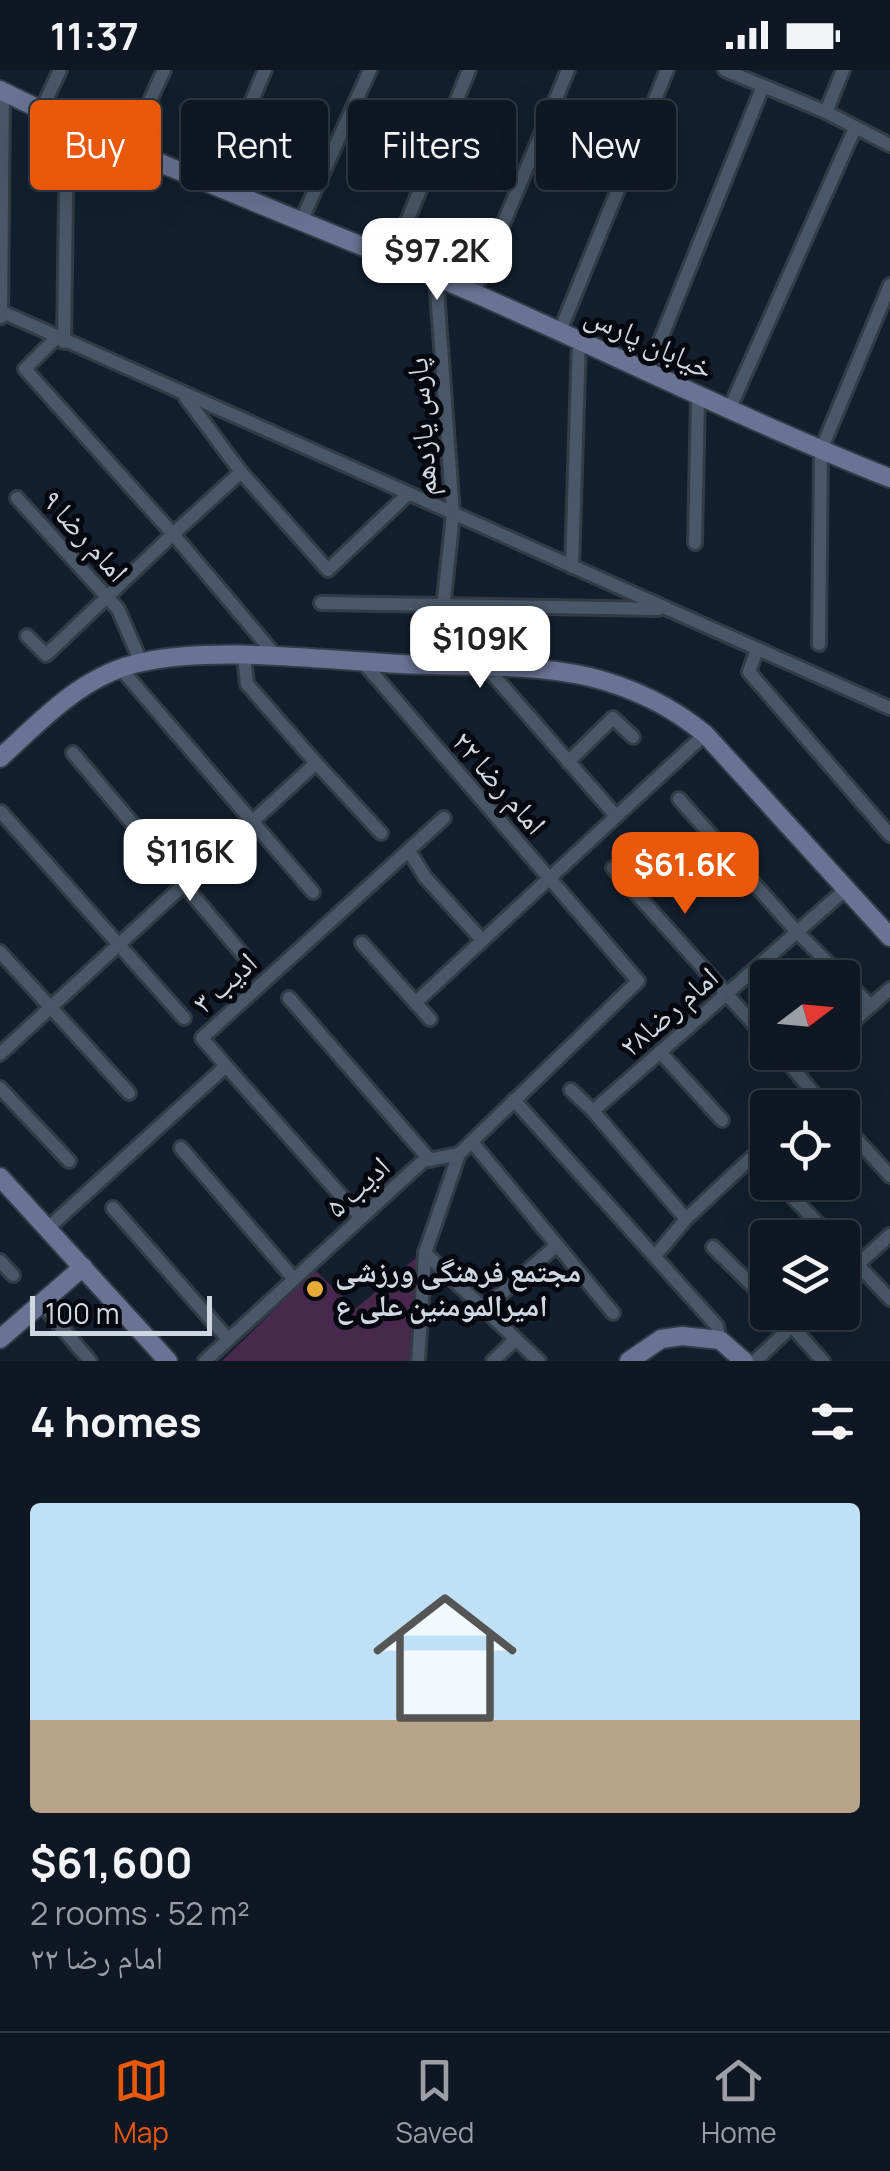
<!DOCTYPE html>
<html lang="en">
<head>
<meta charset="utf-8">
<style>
	:root { --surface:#0e1722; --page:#1c242f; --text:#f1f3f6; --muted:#9b9fa5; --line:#2e3640; --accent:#ea580c }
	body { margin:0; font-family:Manrope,"Noto Naskh Arabic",sans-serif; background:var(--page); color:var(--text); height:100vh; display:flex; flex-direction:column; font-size:38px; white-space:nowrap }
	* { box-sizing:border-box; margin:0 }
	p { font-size:32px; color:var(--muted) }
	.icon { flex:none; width:55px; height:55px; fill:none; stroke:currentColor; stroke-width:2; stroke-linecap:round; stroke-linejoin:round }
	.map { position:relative; height:1291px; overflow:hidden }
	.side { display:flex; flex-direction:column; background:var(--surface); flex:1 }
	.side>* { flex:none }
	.top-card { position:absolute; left:30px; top:30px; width:830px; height:90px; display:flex; gap:20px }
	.needle { width:65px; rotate:74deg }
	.buttons { position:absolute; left:750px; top:890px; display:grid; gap:20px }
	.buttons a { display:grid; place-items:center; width:110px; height:110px; border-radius:10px; background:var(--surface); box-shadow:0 10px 40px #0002,0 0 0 2px var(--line); font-size:50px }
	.scale { position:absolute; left:30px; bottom:25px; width:182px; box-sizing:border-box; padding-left:10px; border:5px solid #cfd8e1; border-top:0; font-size:28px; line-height:35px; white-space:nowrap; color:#cfd8e1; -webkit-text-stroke:8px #05090f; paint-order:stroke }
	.price { position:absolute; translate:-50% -85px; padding:0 22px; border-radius:20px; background:#fff; color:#222; font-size:32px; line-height:65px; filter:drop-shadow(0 2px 5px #0008) }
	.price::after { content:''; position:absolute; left:50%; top:60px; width:30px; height:22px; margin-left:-15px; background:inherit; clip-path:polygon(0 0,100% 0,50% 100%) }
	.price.active { background:var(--accent); color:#fff }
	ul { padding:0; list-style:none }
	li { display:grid; align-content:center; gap:20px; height:530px; padding:0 30px }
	li span { display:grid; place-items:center; height:310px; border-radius:10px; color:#555 }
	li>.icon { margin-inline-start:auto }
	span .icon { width:180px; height:180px; fill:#fffc; stroke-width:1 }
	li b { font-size:42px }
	h2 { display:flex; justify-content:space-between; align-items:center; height:120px; padding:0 30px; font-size:42px }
	.tag { padding:0 35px; border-radius:10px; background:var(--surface); box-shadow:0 10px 40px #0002,0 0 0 2px var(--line); font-size:35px; line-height:90px }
	.tag.active { background:var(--accent); color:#fff }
	.status { display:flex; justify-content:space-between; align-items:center; height:70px; padding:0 50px; background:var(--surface); direction:ltr }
	.status svg { height:28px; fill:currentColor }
	.menu { display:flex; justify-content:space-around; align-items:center; height:140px; border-top:2px solid var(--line); background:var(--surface); font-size:28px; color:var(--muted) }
	.menu a { display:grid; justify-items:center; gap:5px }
	.menu .active { color:var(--accent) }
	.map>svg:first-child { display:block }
	.green { fill:#48284d }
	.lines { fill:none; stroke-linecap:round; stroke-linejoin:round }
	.street-casing { stroke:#323b46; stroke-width:18 }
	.secondary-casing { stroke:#323b46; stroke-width:22 }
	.street { stroke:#495768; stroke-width:12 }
	.secondary { stroke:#6a7393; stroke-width:18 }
	.poi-dot { fill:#e9ab38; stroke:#05090f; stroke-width:4 }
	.labels { text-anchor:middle; stroke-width:10; stroke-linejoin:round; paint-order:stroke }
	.street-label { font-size:30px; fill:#cfd8e1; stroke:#05090f }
	.poi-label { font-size:30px; font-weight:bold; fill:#cfd8e1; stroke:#05090f; text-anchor:start }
</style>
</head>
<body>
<div class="status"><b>11:37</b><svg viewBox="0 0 49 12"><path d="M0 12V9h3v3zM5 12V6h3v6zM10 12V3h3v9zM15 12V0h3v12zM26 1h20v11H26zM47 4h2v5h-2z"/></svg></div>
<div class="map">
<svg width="890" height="1291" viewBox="0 0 890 1291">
	<rect width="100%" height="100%" fill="#131f2e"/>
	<!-- green -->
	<polygon class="green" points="418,1186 413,1291 222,1291 315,1200 355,1239"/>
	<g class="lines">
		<!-- street casing -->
		<g class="street-casing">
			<g id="street">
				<polyline points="725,0 826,42 890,75"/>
				<polyline points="41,41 60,0"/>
				<polyline points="826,42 843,0"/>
				<polyline points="128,79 164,0"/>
				<polyline points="216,114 265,0"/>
				<polyline points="302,149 370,0"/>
				<polyline points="392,188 469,0"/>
				<polyline points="436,207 453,444 437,596"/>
				<polyline points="474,223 568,0"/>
				<polyline points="0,241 890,638"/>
				<polyline points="1,247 3,22"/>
				<polyline points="560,261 667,0"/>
				<polyline points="64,272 67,53"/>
				<polyline points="647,303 763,16"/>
				<polyline points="186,328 241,402"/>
				<polyline points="729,340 855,58"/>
				<polyline points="17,428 118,539 141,592"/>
				<polyline points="695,473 698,326"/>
				<polyline points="572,497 579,270"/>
				<polyline points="321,533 658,539"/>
				<polyline points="27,566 46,585 173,464 25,299 56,268"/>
				<polyline points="819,574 821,380 890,215"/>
				<polyline points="757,579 749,602 890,765"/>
				<polyline points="276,586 173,464 241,402 328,500 408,424"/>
				<polyline points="244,587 247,614 316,693"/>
				<polyline points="487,598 616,746"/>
				<polyline points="121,599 313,822"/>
				<polyline points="73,683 244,886"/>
				<polyline points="568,692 613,648 633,667"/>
				<polyline points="679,729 797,862 871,936"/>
				<polyline points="1,742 184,948"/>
				<polyline points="409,781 425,807 482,870"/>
				<polyline points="613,798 768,970"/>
				<polyline points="362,873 430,949"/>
				<polyline points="0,882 129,1023"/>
				<polyline points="289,928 430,1090"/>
				<polyline points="415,933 705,664"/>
				<polyline points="842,961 890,919"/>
				<polyline points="660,982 722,1050"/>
				<polyline points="779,982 796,1002"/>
				<polyline points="0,984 316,693 381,763"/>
				<polyline points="226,996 361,1148"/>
				<polyline points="0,1018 69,1091"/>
				<polyline points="571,1020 593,1041 846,819"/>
				<polyline points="514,1030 717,1256 720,1270"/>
				<polyline points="803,1038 816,1026 796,1002 818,982"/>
				<polyline points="593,1041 686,1149 768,1072"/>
				<polyline points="844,1055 890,1106"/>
				<polyline points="472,1072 613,1243"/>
				<polyline points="181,1078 294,1209"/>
				<polyline points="781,1115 832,1168"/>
				<polyline points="113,1138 228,1269"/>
				<polyline points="47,1159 226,996 202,968 444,748"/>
				<polyline points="713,1177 768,1231"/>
				<polyline points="842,1178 890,1229"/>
				<polyline points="425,1183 539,1291"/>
				<polyline points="655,1186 686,1149"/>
				<polyline points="0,1191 13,1205"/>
				<polyline points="842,1209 890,1165"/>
				<polyline points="41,1233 90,1291"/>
				<polyline points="484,1239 557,1175"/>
				<polyline points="779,1242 823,1291"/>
				<polyline points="205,1291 423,1091 459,1084 638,911 363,592"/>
				<polyline points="418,1291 425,1183 459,1084"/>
				<polyline points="493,1291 516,1269"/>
				<polyline points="755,1291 807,1242"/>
			</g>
		</g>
		<!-- secondary casing -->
		<g class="secondary-casing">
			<g id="secondary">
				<path d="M0 20C154 96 317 155 474 223 613 284 749 352 890 408"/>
				<path d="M0 688C43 649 83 604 143 592 217 576 323 590 401 594 462 597 530 593 590 607 634 618 671 636 705 664L890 867"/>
				<polyline points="0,1107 168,1291"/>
				<polyline points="0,1269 83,1197"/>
				<polyline points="629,1291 661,1269 682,1266 720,1270 744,1291"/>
			</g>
		</g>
		<!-- street -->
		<use href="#street" class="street"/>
		<!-- secondary -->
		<use href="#secondary" class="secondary"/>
	</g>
	<!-- markers -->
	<circle class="poi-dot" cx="315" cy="1219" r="10"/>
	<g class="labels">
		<!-- street labels -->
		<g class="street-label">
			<text transform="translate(649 272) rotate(25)" y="10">خیابان پارس</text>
			<text transform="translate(422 357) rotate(-94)" y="10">پارس‌‌ یازدهم</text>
			<text transform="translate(85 466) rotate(48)" y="10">امام رضا ۹</text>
			<text transform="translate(499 713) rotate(49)" y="10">امام رضا ۲۲</text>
			<text transform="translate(225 913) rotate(-42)" y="10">ادیب ۳</text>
			<text transform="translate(669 942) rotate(-41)" y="10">امام رضا۲۸</text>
			<text transform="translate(358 1117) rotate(-42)" y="10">ادیب ۵</text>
		</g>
		<!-- poi labels -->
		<g class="poi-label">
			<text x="335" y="1212">مجتمع فرهنگی ورزشی<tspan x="335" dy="34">امیرالمومنین علی ‌ع</tspan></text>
		</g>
	</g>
</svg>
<div class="buttons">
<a><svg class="needle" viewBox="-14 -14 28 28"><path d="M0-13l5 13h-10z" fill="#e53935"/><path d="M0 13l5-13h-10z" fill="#9b9fa5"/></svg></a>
<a><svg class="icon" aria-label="locate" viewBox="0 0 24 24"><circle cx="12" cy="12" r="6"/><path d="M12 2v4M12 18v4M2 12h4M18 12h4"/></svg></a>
<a><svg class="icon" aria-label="layers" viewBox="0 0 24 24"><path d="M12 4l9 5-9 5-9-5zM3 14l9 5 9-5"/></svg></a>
</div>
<div class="scale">100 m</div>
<b class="price" style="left:437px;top:233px">$97.2K</b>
<b class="price" style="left:480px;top:621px">$109K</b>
<b class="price" style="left:190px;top:834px">$116K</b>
<b class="price active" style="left:685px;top:847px">$61.6K</b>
<div class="top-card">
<a class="tag active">Buy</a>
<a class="tag">Rent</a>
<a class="tag">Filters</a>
<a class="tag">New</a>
</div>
</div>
<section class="side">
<h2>4 homes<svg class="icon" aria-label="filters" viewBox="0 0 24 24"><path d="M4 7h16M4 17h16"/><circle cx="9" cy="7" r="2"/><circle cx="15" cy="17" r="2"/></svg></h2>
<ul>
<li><span style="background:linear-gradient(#bfe0f5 70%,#b9a48a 0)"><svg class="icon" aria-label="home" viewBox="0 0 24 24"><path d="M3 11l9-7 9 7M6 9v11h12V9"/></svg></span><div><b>$61,600</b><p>2 rooms · 52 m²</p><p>امام رضا ۲۲</p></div></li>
</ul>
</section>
<nav class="menu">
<a class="active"><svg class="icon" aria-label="map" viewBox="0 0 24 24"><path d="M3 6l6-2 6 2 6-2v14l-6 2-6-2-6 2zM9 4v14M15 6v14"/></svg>Map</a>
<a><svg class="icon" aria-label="saved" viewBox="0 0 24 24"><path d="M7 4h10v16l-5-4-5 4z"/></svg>Saved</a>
<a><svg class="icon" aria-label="home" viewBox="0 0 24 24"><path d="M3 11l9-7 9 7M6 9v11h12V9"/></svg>Home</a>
</nav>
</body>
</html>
